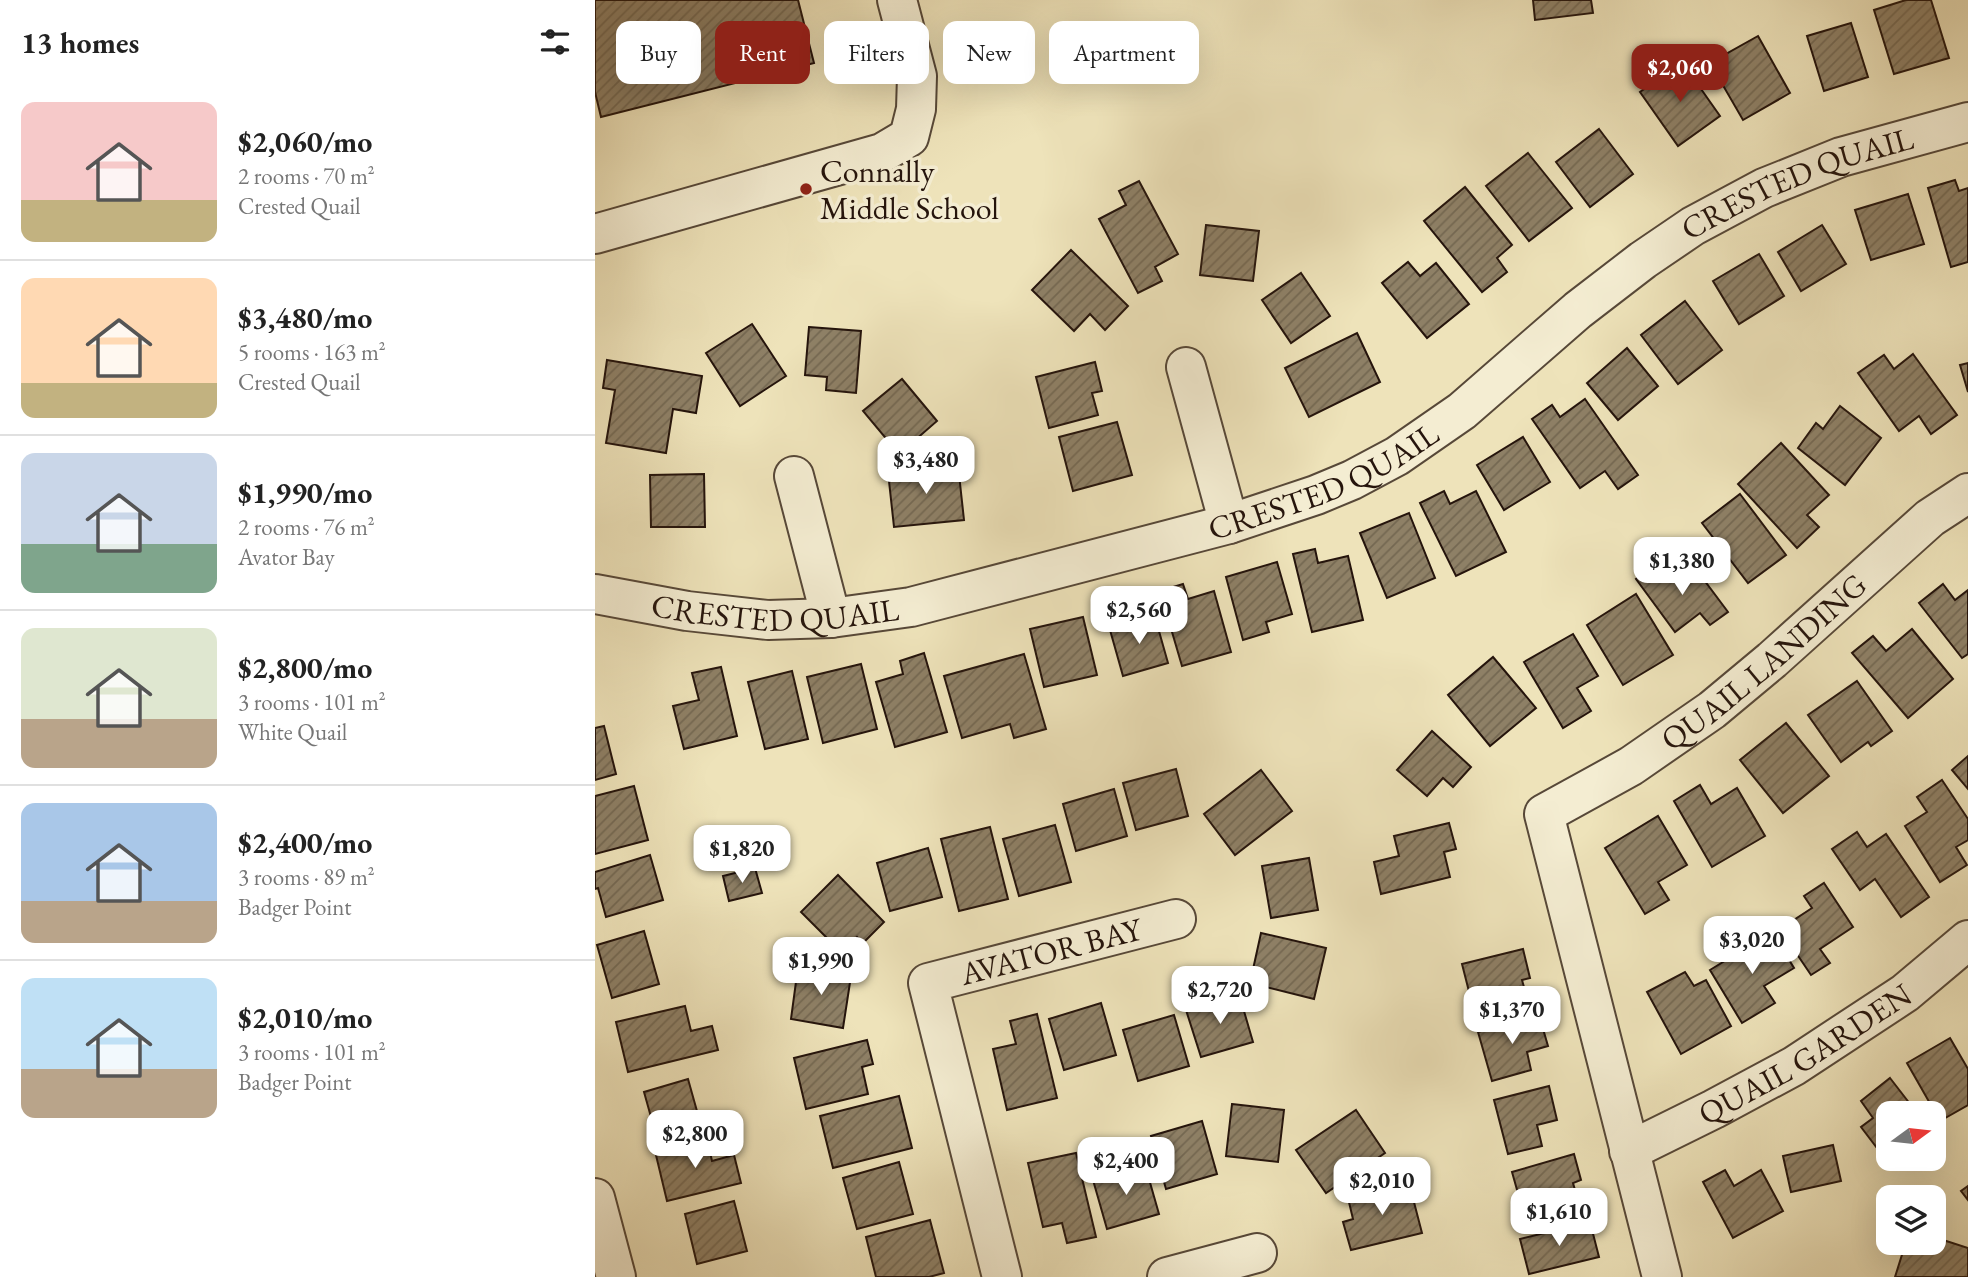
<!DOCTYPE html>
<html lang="en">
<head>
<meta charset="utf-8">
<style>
	:root { --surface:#fff; --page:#f2f2f2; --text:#222; --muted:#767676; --line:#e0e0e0; --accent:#8f2418 }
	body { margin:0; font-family:"EB Garamond",serif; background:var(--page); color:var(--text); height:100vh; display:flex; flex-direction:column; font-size:26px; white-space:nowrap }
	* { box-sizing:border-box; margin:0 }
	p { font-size:23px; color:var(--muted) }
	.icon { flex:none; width:38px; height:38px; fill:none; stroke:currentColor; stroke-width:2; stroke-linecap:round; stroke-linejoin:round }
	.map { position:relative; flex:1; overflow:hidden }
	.side { display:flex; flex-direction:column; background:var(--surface); width:595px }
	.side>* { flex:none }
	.top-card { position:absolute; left:21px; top:21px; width:665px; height:63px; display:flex; gap:14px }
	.needle { width:46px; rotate:75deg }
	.buttons { position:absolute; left:1281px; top:1101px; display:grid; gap:14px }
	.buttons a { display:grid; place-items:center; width:70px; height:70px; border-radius:14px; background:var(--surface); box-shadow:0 7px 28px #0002; font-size:35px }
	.price { position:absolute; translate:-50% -60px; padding:0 16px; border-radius:14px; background:#fff; color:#222; font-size:23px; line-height:46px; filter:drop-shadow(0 2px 4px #0008) }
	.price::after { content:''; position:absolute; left:50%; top:42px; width:21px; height:16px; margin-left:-10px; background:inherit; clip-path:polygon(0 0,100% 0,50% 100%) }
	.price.selected { background:var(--accent); color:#fff }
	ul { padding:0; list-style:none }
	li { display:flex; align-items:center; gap:21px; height:175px; padding:0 21px }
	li+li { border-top:2px solid var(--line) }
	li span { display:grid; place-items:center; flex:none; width:196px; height:140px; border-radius:14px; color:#555 }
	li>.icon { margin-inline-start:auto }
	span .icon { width:84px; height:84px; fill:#fffc; stroke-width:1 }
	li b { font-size:30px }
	h2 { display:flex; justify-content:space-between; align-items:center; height:84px; padding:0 21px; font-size:30px }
	.tag { padding:0 24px; border-radius:14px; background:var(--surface); box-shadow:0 7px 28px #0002; font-size:24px; line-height:63px }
	.tag.selected { background:var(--accent); color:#fff }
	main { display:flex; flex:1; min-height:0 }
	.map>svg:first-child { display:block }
	.building { fill:url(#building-hatch); stroke:#25140c; stroke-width:2 }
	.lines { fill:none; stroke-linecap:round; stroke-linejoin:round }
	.minor-casing { stroke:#574838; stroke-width:42 }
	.minor { stroke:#f4edd2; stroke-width:38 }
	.poi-dot { fill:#8f2418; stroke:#f4edd2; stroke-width:2.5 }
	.labels { text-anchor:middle; stroke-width:7; stroke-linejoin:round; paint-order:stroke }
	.poi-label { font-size:32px; fill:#25140c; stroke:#f4edd2; text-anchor:start }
	.street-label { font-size:32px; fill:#25140c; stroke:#f4edd2 }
</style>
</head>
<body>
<main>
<section class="side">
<h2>13 homes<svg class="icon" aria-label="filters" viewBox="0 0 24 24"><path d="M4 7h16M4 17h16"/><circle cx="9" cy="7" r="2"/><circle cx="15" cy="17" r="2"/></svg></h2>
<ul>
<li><span style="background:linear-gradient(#f6c9c9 70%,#c2b280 0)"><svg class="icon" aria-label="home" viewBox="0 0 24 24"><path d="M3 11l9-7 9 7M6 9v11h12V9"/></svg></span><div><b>$2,060/mo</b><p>2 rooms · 70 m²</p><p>Crested Quail</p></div></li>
<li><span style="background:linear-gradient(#ffd9b3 75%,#c2b280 0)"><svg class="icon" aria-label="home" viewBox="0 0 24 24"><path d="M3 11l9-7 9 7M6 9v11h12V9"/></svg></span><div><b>$3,480/mo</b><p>5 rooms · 163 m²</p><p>Crested Quail</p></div></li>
<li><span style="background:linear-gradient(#c9d6e8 65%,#7fa58c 0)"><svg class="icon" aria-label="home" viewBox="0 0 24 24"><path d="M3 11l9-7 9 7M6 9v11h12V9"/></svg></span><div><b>$1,990/mo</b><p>2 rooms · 76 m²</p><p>Avator Bay</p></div></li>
<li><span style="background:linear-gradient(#dfe7d0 65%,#b9a48a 0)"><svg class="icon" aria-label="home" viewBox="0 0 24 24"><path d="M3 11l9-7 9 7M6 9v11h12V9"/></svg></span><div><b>$2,800/mo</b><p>3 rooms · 101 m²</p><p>White Quail</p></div></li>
<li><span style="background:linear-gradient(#a9c7e8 70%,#b9a48a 0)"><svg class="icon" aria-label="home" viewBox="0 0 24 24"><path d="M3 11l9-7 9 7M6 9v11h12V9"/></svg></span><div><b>$2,400/mo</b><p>3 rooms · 89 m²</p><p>Badger Point</p></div></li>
<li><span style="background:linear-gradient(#bfe0f5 65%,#b9a48a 0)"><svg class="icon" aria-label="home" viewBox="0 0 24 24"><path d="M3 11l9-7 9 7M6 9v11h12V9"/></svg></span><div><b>$2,010/mo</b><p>3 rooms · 101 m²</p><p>Badger Point</p></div></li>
</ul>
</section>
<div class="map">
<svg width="1373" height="1277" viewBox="0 0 1373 1277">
	<defs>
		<pattern id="building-hatch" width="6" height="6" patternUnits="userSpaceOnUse" patternTransform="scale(1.75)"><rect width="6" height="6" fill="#8e8066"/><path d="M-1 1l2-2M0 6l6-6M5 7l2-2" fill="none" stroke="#746852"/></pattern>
	</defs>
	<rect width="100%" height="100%" fill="#eee3ba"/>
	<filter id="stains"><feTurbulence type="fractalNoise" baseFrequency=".00286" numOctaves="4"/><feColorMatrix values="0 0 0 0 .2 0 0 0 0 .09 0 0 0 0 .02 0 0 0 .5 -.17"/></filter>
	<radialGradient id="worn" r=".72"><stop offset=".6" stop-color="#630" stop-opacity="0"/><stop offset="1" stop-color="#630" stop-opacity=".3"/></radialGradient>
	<!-- building -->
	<g class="building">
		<polygon points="0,0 203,0 219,63 6,117 0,92"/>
		<polygon points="938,0 996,0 998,13 940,20"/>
		<polygon points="1311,0 1336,0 1354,58 1299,74 1279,10"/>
		<polygon points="1256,23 1273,77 1229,91 1212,36"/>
		<polygon points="1163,36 1195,93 1148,120 1115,63"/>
		<polygon points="1087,62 1125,116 1083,146 1045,92"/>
		<polygon points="1004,129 1038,174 995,207 961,162"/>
		<polygon points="933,153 977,208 934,241 891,186"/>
		<polygon points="1360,180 1364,191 1373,188 1373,262 1356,267 1333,188"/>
		<polygon points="544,181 583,254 560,267 567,281 543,293 504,219 531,205 524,191"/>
		<polygon points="870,187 917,245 902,258 912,272 887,292 829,221"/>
		<polygon points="1313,194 1329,244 1276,260 1260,210"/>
		<polygon points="611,225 664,231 658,281 605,275"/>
		<polygon points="1227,225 1251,264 1206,291 1183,252"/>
		<polygon points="476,250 533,306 510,330 495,314 479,331 437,290"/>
		<polygon points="1164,254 1189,296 1144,324 1118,281"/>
		<polygon points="813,262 825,276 841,263 874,304 832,338 787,283"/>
		<polygon points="706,273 735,316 696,343 667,300"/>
		<polygon points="1090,301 1127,350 1083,384 1046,335"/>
		<polygon points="157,324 191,376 145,406 111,353"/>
		<polygon points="214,327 266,331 261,393 231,390 232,377 210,375"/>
		<polygon points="762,333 785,382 714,417 690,368"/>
		<polygon points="1032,348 1063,386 1023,420 992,383"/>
		<polygon points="1318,354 1362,415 1336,434 1324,416 1304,431 1263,373 1289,355 1299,369"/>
		<polygon points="12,360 107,376 101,413 78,409 71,453 11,443 20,390 8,388"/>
		<polygon points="500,362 507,391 497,393 503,415 454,428 441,377"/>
		<polygon points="1373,363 1373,392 1365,365"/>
		<polygon points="307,379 342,421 304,454 268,411"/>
		<polygon points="990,399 1043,475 1023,489 1010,471 985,488 937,419 957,405 965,417"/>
		<polygon points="1245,406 1286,438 1250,485 1203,448 1221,423 1228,429"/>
		<polygon points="522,422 537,475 478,491 464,437"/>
		<polygon points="928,437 955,482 909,510 882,465"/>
		<polygon points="1186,443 1234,495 1212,515 1224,527 1202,548 1143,484"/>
		<polygon points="363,465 369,520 299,527 293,472"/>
		<polygon points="109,474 110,527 56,527 55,475"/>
		<polygon points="849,491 855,504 881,491 911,552 861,576 825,503"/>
		<polygon points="1145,494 1191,555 1153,583 1107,523"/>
		<polygon points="814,513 840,578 792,598 765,533"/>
		<polygon points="720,549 723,563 753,556 768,620 717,632 698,554"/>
		<polygon points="682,562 697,614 671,622 674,632 648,640 631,577"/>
		<polygon points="1060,564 1073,581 1097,564 1133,612 1115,625 1105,613 1080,632 1041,579"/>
		<polygon points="588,584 593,599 619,591 636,652 587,666 565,591"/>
		<polygon points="1348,584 1360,600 1373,590 1373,654 1367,658 1324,603"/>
		<polygon points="1041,594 1078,655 1028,685 992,625"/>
		<polygon points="488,617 502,675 449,687 435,629"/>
		<polygon points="560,617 573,663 528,676 515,630"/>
		<polygon points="1317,629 1358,679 1313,718 1257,653 1278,636 1291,651"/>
		<polygon points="978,634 1003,676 982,688 996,711 968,728 929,662"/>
		<polygon points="329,653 352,732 300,747 281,682 308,674 305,661"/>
		<polygon points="429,654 451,729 419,738 415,724 367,738 349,676"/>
		<polygon points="898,657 941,708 895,746 853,695"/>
		<polygon points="266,664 282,729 228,743 212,677"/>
		<polygon points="126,667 142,736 89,749 78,706 104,700 97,673"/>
		<polygon points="197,671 213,739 170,749 153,682"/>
		<polygon points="1262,681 1297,731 1276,746 1273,742 1246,762 1213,715"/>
		<polygon points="1191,723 1234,776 1188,813 1145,760"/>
		<polygon points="9,726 21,774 0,780 0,728"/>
		<polygon points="837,731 876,767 858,787 848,778 832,796 802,770"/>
		<polygon points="1373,756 1373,789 1357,770"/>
		<polygon points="581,769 593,816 541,830 528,783"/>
		<polygon points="666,770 697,811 640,855 609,814"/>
		<polygon points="1347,780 1373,819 1373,840 1361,847 1372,865 1345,882 1310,826 1332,812 1322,797"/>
		<polygon points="1105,785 1116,804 1142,788 1170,836 1117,867 1079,801"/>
		<polygon points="39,786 53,840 0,854 0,796"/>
		<polygon points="519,789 532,836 481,851 468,804"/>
		<polygon points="1063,816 1092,865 1063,882 1074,900 1050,914 1010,848"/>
		<polygon points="854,823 861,849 849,852 855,877 786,894 779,862 804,856 799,836"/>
		<polygon points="460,825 476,882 424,896 408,839"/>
		<polygon points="395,827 413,899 364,911 346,839"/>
		<polygon points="1262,832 1272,847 1291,834 1334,897 1306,917 1280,879 1265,890 1237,849"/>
		<polygon points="333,848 347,897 295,911 282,863"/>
		<polygon points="55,855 68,900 11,917 3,888 0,889 0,872"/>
		<polygon points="714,858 723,910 676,918 667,866"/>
		<polygon points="160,868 167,893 134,901 128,876"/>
		<polygon points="243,875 289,922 268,943 262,937 246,952 206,912"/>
		<polygon points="1229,883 1258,927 1225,949 1235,963 1216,975 1185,929 1217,908 1209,896"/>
		<polygon points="49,931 64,984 17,998 2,945"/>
		<polygon points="1177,932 1199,968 1169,986 1180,1003 1147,1023 1115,970"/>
		<polygon points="666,933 731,948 719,999 655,983"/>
		<polygon points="928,949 935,978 927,980 935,1009 882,1023 867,964"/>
		<polygon points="203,967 256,976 248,1028 196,1019"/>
		<polygon points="1090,972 1099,986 1111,980 1136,1026 1086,1054 1052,992"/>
		<polygon points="644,994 658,1042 606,1057 591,1010"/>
		<polygon points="506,1003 521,1055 469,1070 454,1019"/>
		<polygon points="90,1006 96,1031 117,1026 123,1050 33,1072 21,1022"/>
		<polygon points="442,1014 462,1098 412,1110 398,1049 421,1044 415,1021"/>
		<polygon points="579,1015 594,1066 543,1081 528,1030"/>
		<polygon points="944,1015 953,1046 932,1052 936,1070 897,1081 883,1032"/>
		<polygon points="1355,1038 1373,1069 1373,1105 1345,1121 1312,1063"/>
		<polygon points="272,1040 278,1064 267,1067 273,1094 211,1109 199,1058"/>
		<polygon points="1295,1078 1322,1113 1293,1113 1293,1158 1312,1158 1298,1169 1266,1127 1278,1118 1266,1101"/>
		<polygon points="93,1079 107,1129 63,1142 49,1092"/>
		<polygon points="954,1086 962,1120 942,1125 947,1146 913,1154 899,1100"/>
		<polygon points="304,1096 317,1148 238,1168 225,1116"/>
		<polygon points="637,1104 689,1110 683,1162 631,1156"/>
		<polygon points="761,1110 790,1153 731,1193 701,1150"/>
		<polygon points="607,1121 622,1174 571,1189 556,1136"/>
		<polygon points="112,1139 117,1161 139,1155 146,1183 72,1201 60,1151"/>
		<polygon points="1238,1145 1246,1181 1196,1192 1188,1156"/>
		<polygon points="481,1153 501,1237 472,1243 467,1223 448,1227 433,1163"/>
		<polygon points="979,1154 986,1180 978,1183 987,1214 933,1229 917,1172"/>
		<polygon points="304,1162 318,1214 262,1229 248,1178"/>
		<polygon points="550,1165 564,1214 512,1229 498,1180"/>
		<polygon points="1130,1170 1139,1186 1166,1170 1188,1211 1138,1238 1108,1182"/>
		<polygon points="814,1183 827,1233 756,1250 748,1222 758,1219 753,1198"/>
		<polygon points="1373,1186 1373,1200 1366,1191"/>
		<polygon points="139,1201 152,1251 102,1264 90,1214"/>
		<polygon points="335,1220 349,1273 334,1277 281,1277 271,1237"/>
		<polygon points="995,1222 1004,1257 934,1274 925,1239"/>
		<polygon points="1339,1237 1373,1248 1373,1277 1300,1277 1311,1242 1339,1242"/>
	</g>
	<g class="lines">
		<!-- minor casing -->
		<g class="minor-casing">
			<g id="minor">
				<polyline points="0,234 287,153 314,137 321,109 322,76 302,0"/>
				<polyline points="591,367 634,524"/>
				<polyline points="199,476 236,618"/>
				<path id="s1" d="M0 594 92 611 173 620 236 618 316 607 634 524 721 495 757 480 802 456 867 411 983 310 1048 260 1098 226 1169 188 1246 157 1373 122"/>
				<path id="s2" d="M1034 1151 1119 1109 1199 1066 1310 993 1373 940"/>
				<polyline points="0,1198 21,1277"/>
				<path id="s3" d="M407 1277 333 983 581 919"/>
				<polyline points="572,1277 662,1253"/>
				<path id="s4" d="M1067 1277 949 814 1036 766 1117 710 1177 660 1335 518 1373 493"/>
			</g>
		</g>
		<!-- minor -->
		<use href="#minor" class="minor"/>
	</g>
	<!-- markers -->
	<circle class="poi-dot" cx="211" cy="189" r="7"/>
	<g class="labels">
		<!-- poi labels -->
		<g class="poi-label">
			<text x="225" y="182">Connally<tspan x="225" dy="37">Middle School</tspan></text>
		</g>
		<!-- street labels -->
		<g class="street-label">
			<text dy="11" stroke="none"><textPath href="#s1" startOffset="1318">CRESTED QUAIL</textPath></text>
			<text dy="11" stroke="none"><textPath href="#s1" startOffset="751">CRESTED QUAIL</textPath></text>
			<text dy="11" stroke="none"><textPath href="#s1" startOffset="182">CRESTED QUAIL</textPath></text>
			<text dy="11" stroke="none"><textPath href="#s4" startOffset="746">QUAIL LANDING</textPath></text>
			<text dy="11" stroke="none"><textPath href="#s3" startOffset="430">AVATOR BAY</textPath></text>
			<text dy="11" stroke="none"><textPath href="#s2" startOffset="201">QUAIL GARDEN</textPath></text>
		</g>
	</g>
	<rect width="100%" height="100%" filter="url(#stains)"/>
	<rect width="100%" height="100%" fill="url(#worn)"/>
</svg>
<div class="buttons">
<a><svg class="needle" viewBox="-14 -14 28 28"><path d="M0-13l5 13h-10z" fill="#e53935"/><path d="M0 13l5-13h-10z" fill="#767676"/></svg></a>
<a><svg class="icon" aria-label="layers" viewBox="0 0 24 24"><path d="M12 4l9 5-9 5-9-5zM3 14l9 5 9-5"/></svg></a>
</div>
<b class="price selected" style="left:1085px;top:104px">$2,060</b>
<b class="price" style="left:331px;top:496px">$3,480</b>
<b class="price" style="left:1087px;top:597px">$1,380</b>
<b class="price" style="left:544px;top:646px">$2,560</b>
<b class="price" style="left:147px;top:885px">$1,820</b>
<b class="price" style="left:1157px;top:976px">$3,020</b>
<b class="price" style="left:226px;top:997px">$1,990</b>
<b class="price" style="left:625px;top:1026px">$2,720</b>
<b class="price" style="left:917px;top:1046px">$1,370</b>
<b class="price" style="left:100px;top:1170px">$2,800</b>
<b class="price" style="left:531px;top:1197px">$2,400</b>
<b class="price" style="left:787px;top:1217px">$2,010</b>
<b class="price" style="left:964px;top:1248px">$1,610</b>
<div class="top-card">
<a class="tag">Buy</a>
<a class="tag selected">Rent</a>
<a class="tag">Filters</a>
<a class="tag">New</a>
<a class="tag">Apartment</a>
</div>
</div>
</main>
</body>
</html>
